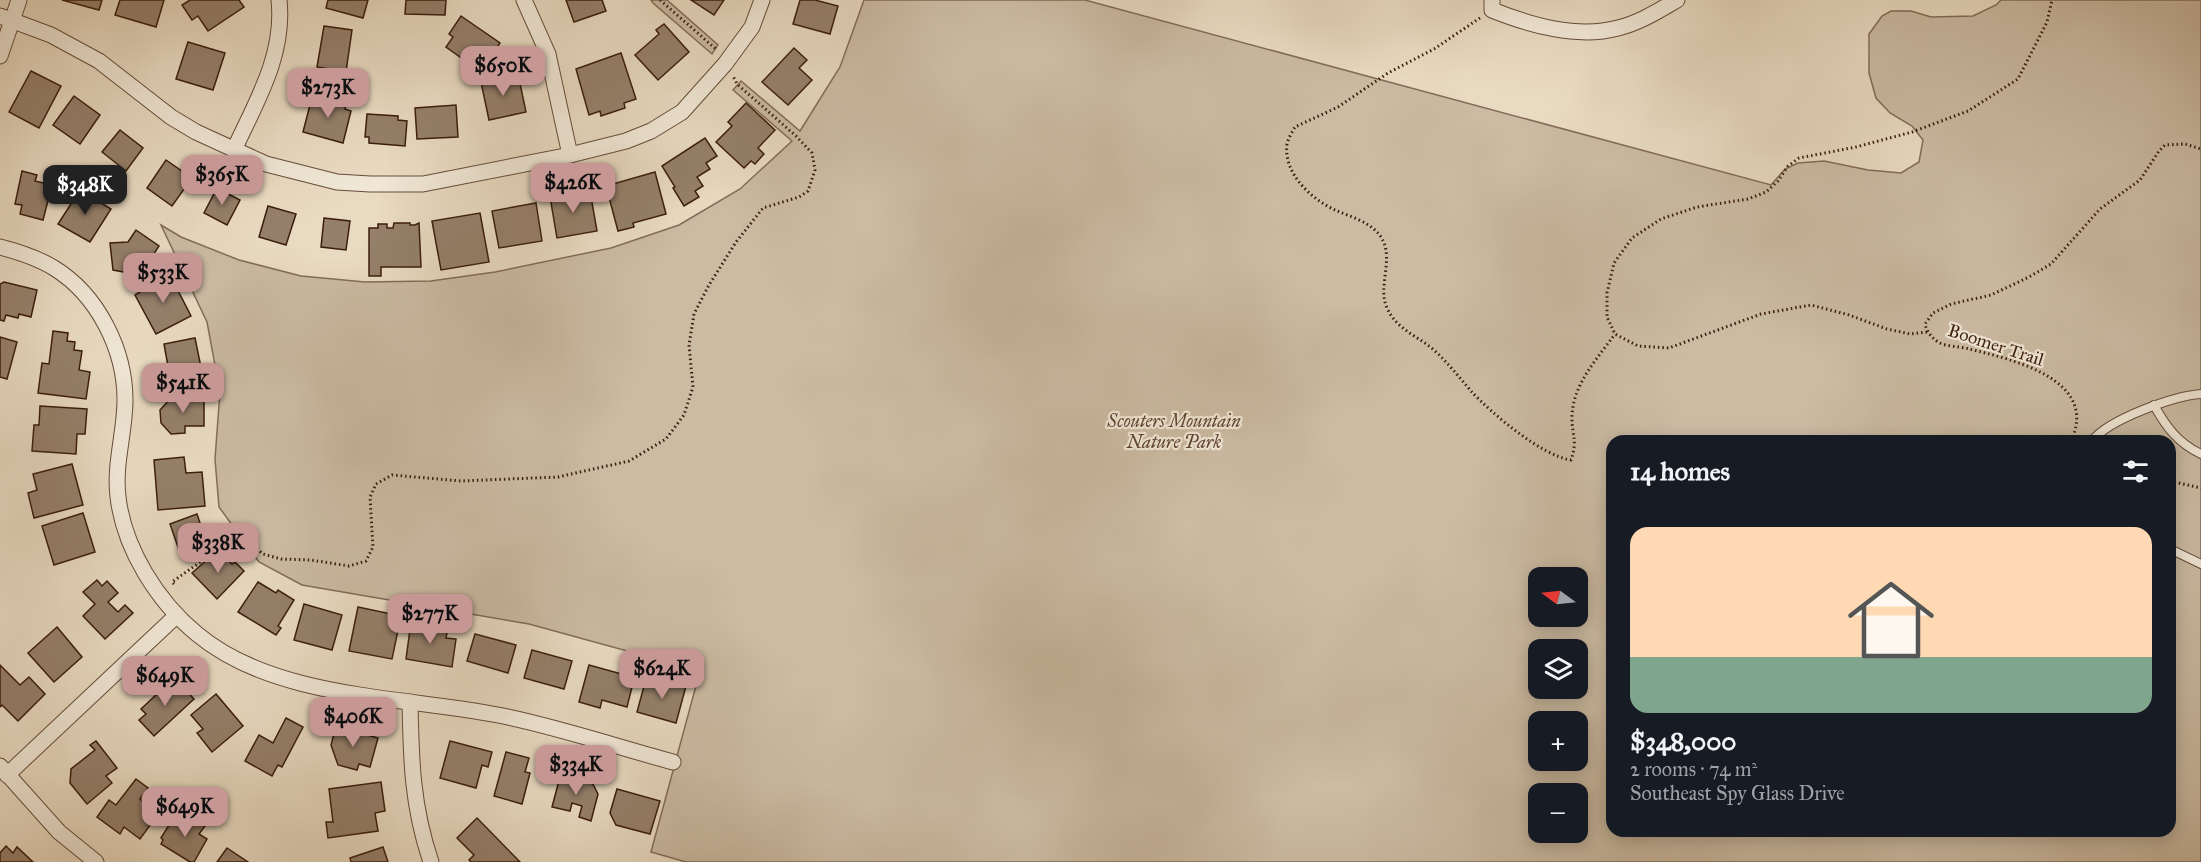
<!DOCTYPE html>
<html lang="en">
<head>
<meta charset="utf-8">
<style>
	:root { --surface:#171b24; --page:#242831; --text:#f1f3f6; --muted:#9ea1a6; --accent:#c59692 }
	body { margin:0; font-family:"IM FELL Great Primer",serif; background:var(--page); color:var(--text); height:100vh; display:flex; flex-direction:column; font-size:22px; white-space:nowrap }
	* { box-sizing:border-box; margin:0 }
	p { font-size:20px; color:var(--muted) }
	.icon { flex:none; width:33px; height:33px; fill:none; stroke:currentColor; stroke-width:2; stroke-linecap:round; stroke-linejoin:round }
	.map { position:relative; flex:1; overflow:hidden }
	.panel { position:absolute; left:1606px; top:435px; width:570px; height:402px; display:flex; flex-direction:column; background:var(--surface); border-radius:18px; box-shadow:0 3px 15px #0003 }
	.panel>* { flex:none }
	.needle { width:39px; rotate:285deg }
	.buttons { position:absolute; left:1528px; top:567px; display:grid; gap:12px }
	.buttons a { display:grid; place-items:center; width:60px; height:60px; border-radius:12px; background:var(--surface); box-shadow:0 3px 15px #0003; font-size:30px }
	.price { position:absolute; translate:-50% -51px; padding:0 14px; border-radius:12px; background:var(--accent); color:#111; font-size:20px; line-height:39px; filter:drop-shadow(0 2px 3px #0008) }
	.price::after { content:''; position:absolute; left:50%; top:36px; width:18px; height:14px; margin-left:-9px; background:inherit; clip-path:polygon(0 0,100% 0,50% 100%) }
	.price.active { background:#222; color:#fff }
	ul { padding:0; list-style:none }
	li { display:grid; align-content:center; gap:12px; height:318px; padding:0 24px }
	li span { display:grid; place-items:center; height:186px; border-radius:18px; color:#555 }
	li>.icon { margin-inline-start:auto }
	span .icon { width:108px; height:108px; fill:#fffc; stroke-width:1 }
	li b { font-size:26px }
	h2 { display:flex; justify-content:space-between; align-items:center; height:72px; padding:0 24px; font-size:26px }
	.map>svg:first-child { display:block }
	.green { fill:#cbbba3; stroke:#836c58; stroke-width:1.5; fill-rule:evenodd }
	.building { fill:#95806b; stroke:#3b1d0c; stroke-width:1.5 }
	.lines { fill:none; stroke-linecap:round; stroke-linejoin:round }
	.lane-casing { stroke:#664c3a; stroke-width:10 }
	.street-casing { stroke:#664c3a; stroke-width:17 }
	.path { stroke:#3b1d0c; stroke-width:3; stroke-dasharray:1.5 3; stroke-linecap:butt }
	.lane { stroke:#f1e8d7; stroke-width:8 }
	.street { stroke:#f1e8d7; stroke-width:15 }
	.labels { text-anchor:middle; stroke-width:4.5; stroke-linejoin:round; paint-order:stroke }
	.street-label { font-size:18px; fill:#3b1d0c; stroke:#f1e8d7 }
	.park-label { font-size:18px; font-style:italic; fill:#5f4432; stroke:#f1e8d7 }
</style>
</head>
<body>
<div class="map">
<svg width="2201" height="862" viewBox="0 0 2201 862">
	<rect width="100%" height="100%" fill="#e9dbc2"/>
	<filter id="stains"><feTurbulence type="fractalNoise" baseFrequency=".00333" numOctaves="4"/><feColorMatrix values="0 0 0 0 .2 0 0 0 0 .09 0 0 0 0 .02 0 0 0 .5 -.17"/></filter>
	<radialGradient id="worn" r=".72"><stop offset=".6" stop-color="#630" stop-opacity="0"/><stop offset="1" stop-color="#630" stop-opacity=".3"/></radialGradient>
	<!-- green -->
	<g class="green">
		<polygon points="651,0 667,0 718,45 712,54 653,3"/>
		<path d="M864 0H1085L1771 185 1785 169 1798 163 1824 161 1868 170 1901 173 1919 162 1923 140 1912 126 1890 113 1876 98 1869 73V34L1882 16 1891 11H1911L1931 17 1973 16 1996 5 2001 0H2201V862H686L651 852 700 671 529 624 302 585 259 562 219 507 215 459 220 392 207 322 161 225 181 237 239 260 301 276 365 282 431 281 495 272 611 248 679 225 740 189 792 141 733 90 741 81 800 131 840 67ZM1612 441H2170V831H1612ZM1539 578H1578V616H1539ZM1539 650H1578V688H1539ZM1539 722H1578V760H1539ZM1539 794H1578V832H1539Z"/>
	</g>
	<!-- building -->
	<g class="building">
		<polygon points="62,0 102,0 99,10"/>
		<polygon points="120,0 164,0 156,27 115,15"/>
		<polygon points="190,0 239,0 244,7 208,31 198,16 192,20 182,5"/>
		<polygon points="328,0 368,0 363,18 326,8"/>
		<polygon points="406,0 446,0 445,15 405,14"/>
		<polygon points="566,0 602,0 606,11 574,22"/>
		<polygon points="691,0 724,0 714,15"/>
		<polygon points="800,0 815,0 838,6 830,34 793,24"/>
		<polygon points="461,16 500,43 489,59 483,54 474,67 446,47 453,37 449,34"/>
		<polygon points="664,24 689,52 658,80 635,55 659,34 656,30"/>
		<polygon points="324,26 352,30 346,72 317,67"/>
		<polygon points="188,42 225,53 213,90 176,79"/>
		<polygon points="794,48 807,60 799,68 812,80 788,105 762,82"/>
		<polygon points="621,53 636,99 624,103 625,108 601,116 600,111 589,115 576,69"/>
		<polygon points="31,71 61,86 39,128 9,112"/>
		<polygon points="518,74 526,112 489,120 481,82"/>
		<polygon points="326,93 348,99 345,109 351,111 343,143 303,132 311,101 323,104"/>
		<polygon points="74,96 100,115 80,144 53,125"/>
		<polygon points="746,103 775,130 758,148 764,154 755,164 751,161 744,168 716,142 732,126 728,122"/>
		<polygon points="456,105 458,137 417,139 415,108"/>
		<polygon points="367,114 398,116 398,120 407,121 405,146 369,143 369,137 365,137"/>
		<polygon points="120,130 143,148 126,171 102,152"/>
		<polygon points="705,138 717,156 706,163 710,169 697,177 703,186 695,191 699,197 684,206 673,188 675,187 662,166"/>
		<polygon points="166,160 192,178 172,206 147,188"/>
		<polygon points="22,171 37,175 35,181 52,185 43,220 20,214 22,205 15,204"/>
		<polygon points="655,172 666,214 633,223 634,227 618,231 606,186"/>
		<polygon points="217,188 240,200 227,225 204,213"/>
		<polygon points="80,190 111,209 90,242 58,224"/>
		<polygon points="590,191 597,231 557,238 550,197"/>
		<polygon points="536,203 542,241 499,248 492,211"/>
		<polygon points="268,206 296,214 286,245 259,237"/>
		<polygon points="480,213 489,262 441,270 432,221"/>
		<polygon points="324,218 350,221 346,250 321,247"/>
		<polygon points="394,223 410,223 410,225 415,225 419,223 421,267 381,267 381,276 369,276 369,228 378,228 378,224 387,224 387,228 393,228"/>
		<polygon points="136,230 159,246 140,275 113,270 110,243 128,242"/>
		<polygon points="169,273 191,316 156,334 135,295 140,292 139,289"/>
		<polygon points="4,282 37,290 31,317 19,314 18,318 6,315 4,321 0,320 0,284"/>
		<polygon points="53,331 68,333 67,341 75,342 74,350 82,351 79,370 90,372 86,399 38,393 42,363 49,364"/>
		<polygon points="0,337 17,342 7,379 0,377"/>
		<polygon points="195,338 203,377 171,383 164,344"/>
		<polygon points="204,398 204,426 185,426 185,433 171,434 161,423 160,410 170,399"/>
		<polygon points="40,406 87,409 85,434 77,434 76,454 32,451 34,425 39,425"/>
		<polygon points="184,457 186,473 202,472 205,506 158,510 154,460"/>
		<polygon points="72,464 83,505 34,518 28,493 37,490 33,474"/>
		<polygon points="83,513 95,552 54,565 42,526"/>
		<polygon points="197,514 208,547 181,556 170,524"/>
		<polygon points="218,550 232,564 235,562 244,571 217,599 192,573"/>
		<polygon points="97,580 102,586 107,581 118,593 108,602 118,612 125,605 133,613 105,639 83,616 95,604 83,592"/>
		<polygon points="258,582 276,593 278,590 294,600 278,626 281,628 276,635 238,612"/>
		<polygon points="304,604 342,615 332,650 294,640"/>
		<polygon points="358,607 401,616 392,659 349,651"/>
		<polygon points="411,622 448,628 446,638 456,639 452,667 406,659"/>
		<polygon points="57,627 82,657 54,682 28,653"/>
		<polygon points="475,634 516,645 508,673 467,661"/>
		<polygon points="532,650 572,661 564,689 524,678"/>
		<polygon points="0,665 20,685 29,677 45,694 18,721 2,705 0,707"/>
		<polygon points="589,665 629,676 628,682 633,683 627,707 602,700 600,708 579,702"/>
		<polygon points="174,678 194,699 154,736 139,720 146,714 141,709"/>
		<polygon points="666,680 686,686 676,723 637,712 644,686"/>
		<polygon points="216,694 243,726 212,752 197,733 203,729 191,715"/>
		<polygon points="286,718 303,727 282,767 278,765 272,776 245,761 259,735 273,743"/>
		<polygon points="336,726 378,738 370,767 359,764 357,770 338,765 331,745"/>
		<polygon points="96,741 117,768 106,776 112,783 87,804 70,783 71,769 95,750 90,745"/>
		<polygon points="450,741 492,752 488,767 482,765 476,788 440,778"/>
		<polygon points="506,752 529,758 525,772 530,773 522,804 494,796"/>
		<polygon points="561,773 593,784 598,794 591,821 579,817 582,806 572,803 570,811 552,807"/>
		<polygon points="136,779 148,788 140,799 159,813 140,839 124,827 120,834 97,817 109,800 116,805"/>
		<polygon points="381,782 385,811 375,813 378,831 328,838 326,822 333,822 329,789"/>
		<polygon points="617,789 660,801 650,834 616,825 610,813"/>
		<polygon points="188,815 205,826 199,834 207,839 194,862 190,862 161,844 163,840 161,838 174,817 184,822"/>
		<polygon points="477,818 520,862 471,862 469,860 474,855 457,838"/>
		<polygon points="6,846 13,853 17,847 33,862 0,862 0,853"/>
		<polygon points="383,847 388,862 351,862 350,858"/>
		<polygon points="227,848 248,862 217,862"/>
	</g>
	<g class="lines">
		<!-- lane casing -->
		<g class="lane-casing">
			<g id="lane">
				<path d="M2154 405C2166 427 2178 443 2201 454"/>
				<path d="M2092 441C2109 419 2174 396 2201 394"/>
				<polyline points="2170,549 2201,564"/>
			</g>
		</g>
		<!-- street casing -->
		<g class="street-casing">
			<g id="street">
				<polyline points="524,0 548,54 570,155"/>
				<path d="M1492 0V10C1530 25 1577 39 1618 28 1639 23 1658 11 1677 0"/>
				<polyline points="0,16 51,35 99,61 171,117 196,132 266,164 337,182 370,184 423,184 570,155 626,141 651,131 682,112 725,64 752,27 762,0"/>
				<polyline points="0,56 19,0"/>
				<path d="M234 150C256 102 285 55 279 0"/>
				<path d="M0 247C19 252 38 258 54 268 98 295 125 350 125 400 125 433 114 463 118 497 124 549 158 602 197 634 277 701 410 696 508 717 564 729 618 747 673 762"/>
				<path d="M410 702C411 760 412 806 431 862"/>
				<polyline points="0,766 59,832 96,862"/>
				<polyline points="7,775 176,616"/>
			</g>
		</g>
		<!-- path -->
		<g class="path">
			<polyline points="660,0 717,50"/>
			<path d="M1480 18 1434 49 1388 73 1338 107 1295 127C1292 132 1288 139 1287 144 1283 173 1311 199 1335 210 1351 217 1371 222 1381 237 1395 259 1377 285 1387 308 1397 330 1418 336 1434 350 1448 363 1459 377 1471 391 1491 413 1542 456 1571 460 1578 438 1572 438 1572 418 1572 385 1597 359 1615 334"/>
			<polyline points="1927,332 1910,334 1887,329 1849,315 1811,305 1761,314 1669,348 1638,346 1615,334 1607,317 1607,293 1614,263 1632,238 1661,219 1697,207 1748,199 1766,192 1778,181 1788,166 1799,158 1856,147 1912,132 1968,111 2018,79 2047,22 2052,0"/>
			<path d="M2071 441C2100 379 2011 359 1969 349 1960 346 1946 347 1938 342 1931 337 1927 332 1925 324L1933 313 1951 304 1991 295 2029 277 2051 264 2100 209 2140 180 2159 151 2165 145 2185 144 2201 149"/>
			<polyline points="2170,481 2201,488"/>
			<polyline points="174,584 172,582 240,534 263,554 281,559 311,560 349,566 366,561 373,547 370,497 376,484 392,475 461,481 558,477 629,461 666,439 684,415 693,387 689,345 694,314 709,285 736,242 763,208 799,197 808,191 815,170 812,153 796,136 737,84 733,76"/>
		</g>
		<!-- lane -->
		<use href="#lane" class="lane"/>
		<!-- street -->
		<use href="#street" class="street"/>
	</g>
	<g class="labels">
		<!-- street labels -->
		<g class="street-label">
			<text transform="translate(1996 345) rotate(18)" y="6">Boomer Trail</text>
		</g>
		<!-- park labels -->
		<g class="park-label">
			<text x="1174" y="427">Scouters Mountain<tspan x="1174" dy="21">Nature Park</tspan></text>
		</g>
	</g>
	<rect width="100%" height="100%" filter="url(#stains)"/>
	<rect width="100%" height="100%" fill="url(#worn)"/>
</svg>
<div class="buttons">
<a><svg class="needle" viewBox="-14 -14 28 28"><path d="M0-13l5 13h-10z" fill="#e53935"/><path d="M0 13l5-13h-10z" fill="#9ea1a6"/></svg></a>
<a><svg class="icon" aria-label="layers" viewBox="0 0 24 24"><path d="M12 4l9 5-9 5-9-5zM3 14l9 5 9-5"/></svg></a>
<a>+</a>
<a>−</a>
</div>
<b class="price" style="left:503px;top:97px">$650K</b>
<b class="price" style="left:328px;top:119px">$273K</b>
<b class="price" style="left:222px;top:206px">$365K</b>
<b class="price" style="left:573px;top:214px">$426K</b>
<b class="price active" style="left:85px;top:216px">$348K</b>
<b class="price" style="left:163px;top:304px">$533K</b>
<b class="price" style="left:183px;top:414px">$541K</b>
<b class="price" style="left:218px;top:574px">$338K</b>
<b class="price" style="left:430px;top:645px">$277K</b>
<b class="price" style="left:662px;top:700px">$624K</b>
<b class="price" style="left:165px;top:707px">$649K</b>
<b class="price" style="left:353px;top:748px">$406K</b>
<b class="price" style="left:576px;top:796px">$334K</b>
<b class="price" style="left:185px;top:838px">$649K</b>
<section class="panel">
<h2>14 homes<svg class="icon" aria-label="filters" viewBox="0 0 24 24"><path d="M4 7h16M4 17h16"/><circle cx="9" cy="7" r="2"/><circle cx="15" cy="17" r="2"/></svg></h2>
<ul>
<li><span style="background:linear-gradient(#ffd9b3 70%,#7fa58c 0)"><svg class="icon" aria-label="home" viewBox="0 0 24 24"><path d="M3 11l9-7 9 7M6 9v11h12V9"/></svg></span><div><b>$348,000</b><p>2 rooms · 74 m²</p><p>Southeast Spy Glass Drive</p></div></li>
</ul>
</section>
</div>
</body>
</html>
